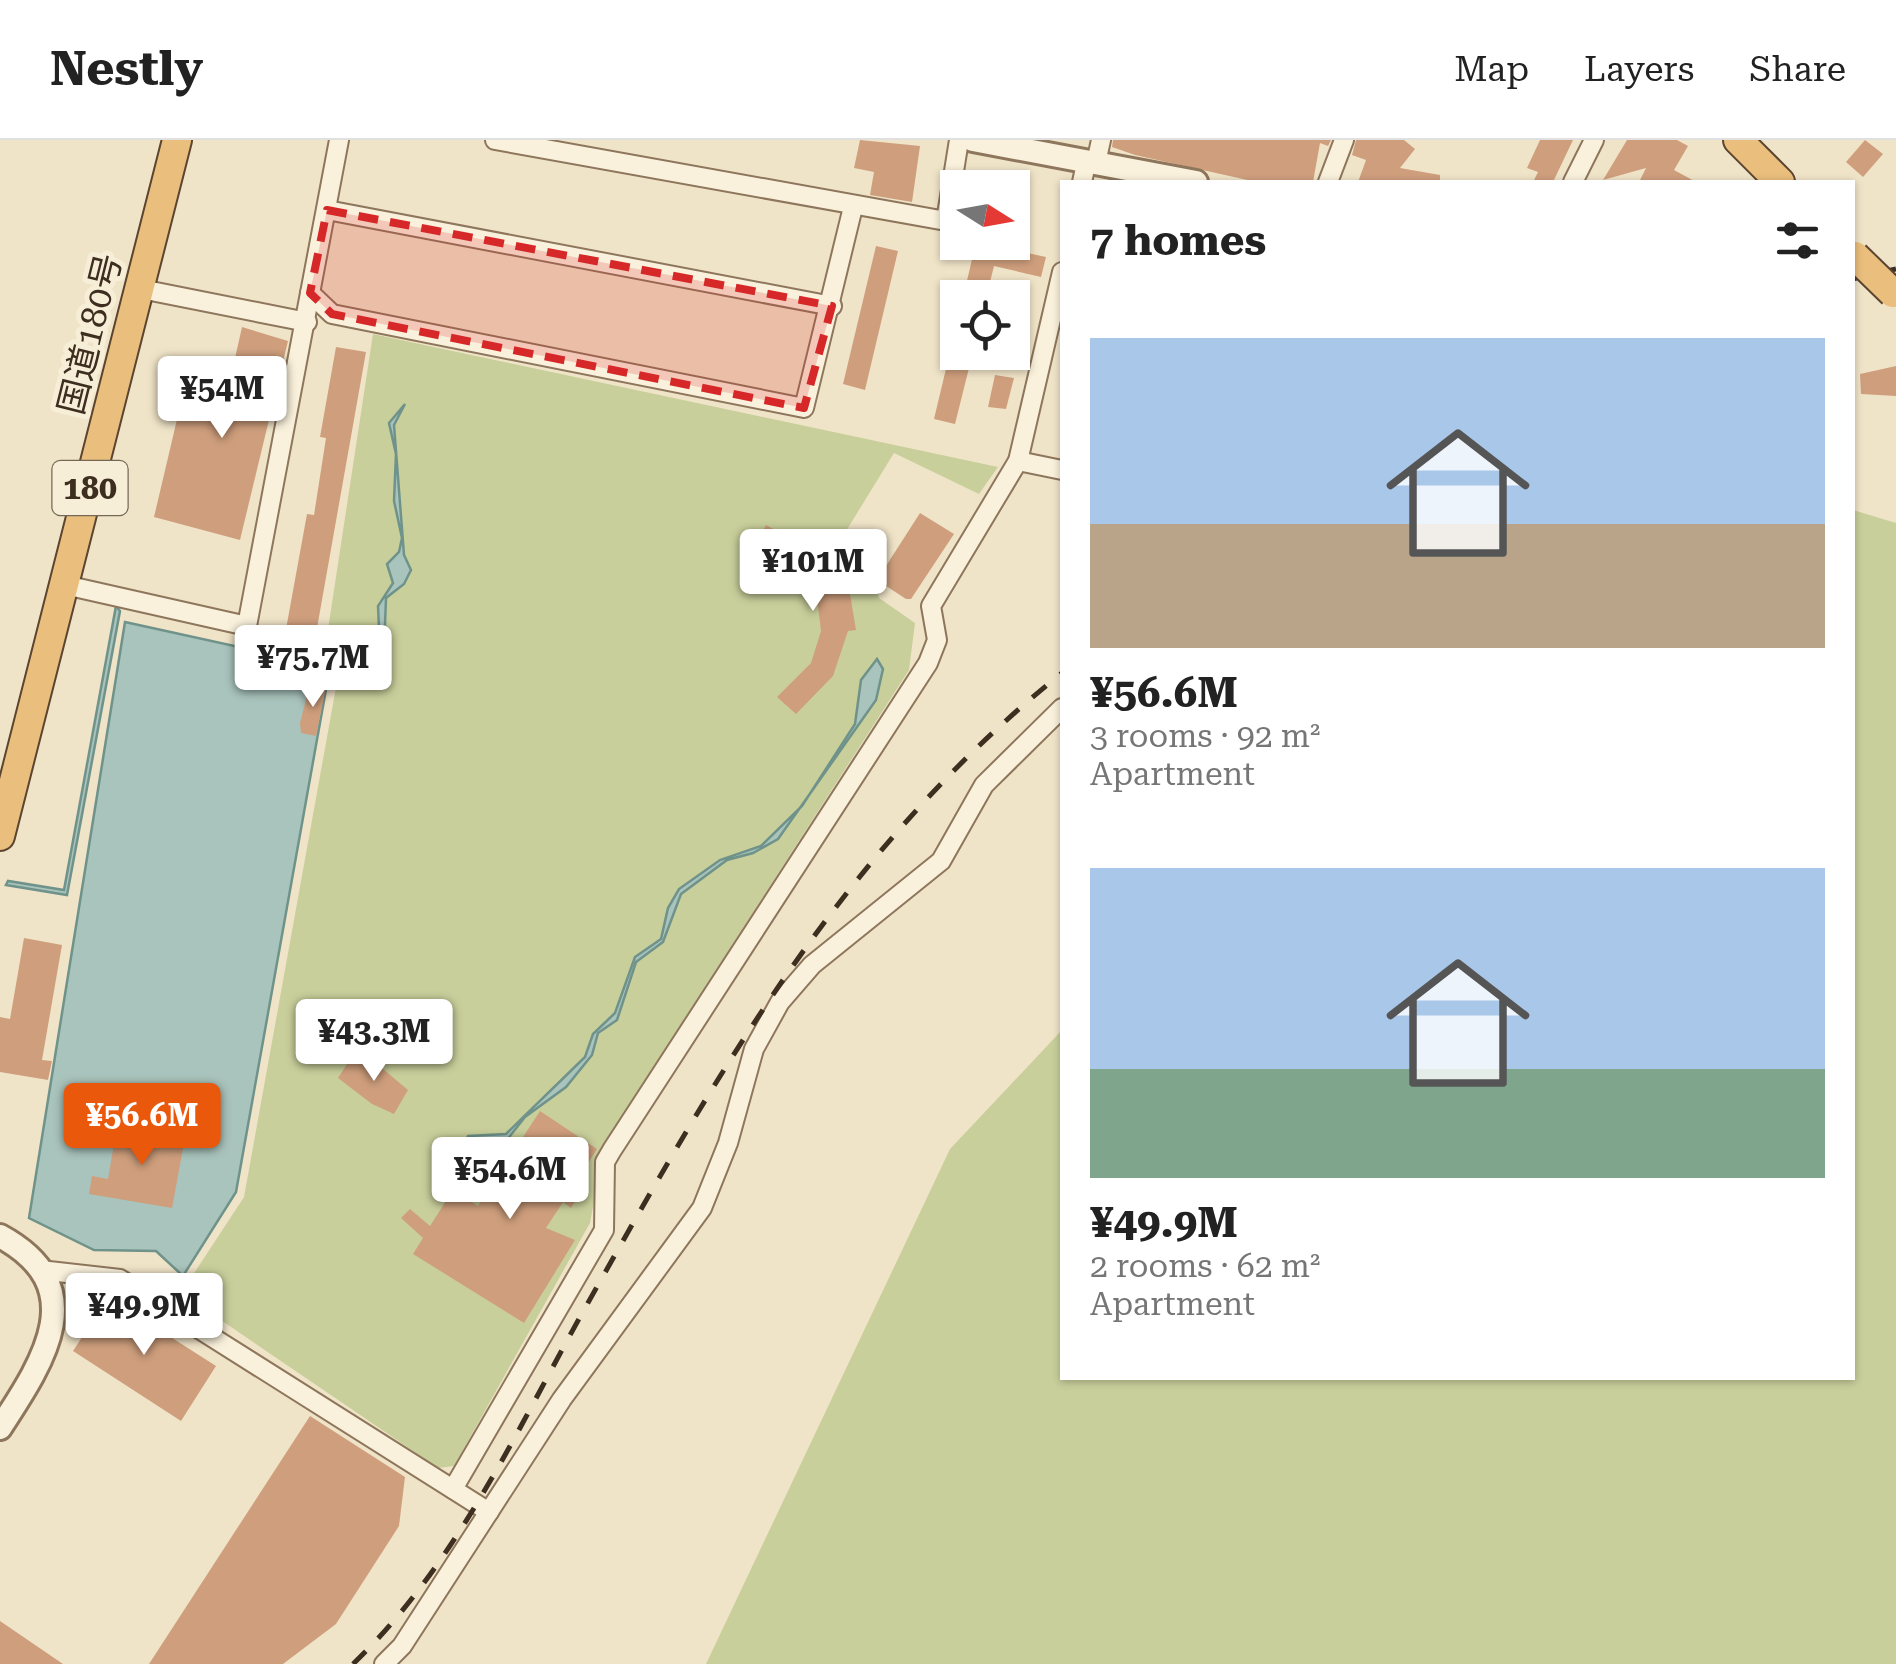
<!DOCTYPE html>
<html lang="en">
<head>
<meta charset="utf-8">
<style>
	:root { --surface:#fff; --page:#f6f6f6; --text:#222; --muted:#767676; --line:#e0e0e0; --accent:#ea580c }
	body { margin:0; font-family:"Roboto Serif","Noto Sans JP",serif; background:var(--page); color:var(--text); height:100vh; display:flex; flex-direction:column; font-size:38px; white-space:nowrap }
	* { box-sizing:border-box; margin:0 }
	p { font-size:32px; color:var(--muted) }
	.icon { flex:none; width:55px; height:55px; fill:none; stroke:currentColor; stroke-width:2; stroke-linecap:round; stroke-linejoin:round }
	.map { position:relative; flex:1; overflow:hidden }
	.side { position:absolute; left:1060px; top:40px; width:795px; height:1200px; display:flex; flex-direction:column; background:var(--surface); border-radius:0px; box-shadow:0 2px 8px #0004 }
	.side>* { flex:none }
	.needle { width:65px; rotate:101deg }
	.controls { position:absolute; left:940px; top:30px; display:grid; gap:20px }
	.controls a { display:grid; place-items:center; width:90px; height:90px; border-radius:0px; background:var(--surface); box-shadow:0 2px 8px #0004; font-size:50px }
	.price { position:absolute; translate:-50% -85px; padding:0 22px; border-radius:10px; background:#fff; color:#222; font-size:32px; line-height:65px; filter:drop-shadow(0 2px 5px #0008) }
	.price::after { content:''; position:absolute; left:50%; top:60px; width:30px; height:22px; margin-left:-15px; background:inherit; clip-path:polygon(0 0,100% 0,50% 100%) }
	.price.active { background:var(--accent); color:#fff }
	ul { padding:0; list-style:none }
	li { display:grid; align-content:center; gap:20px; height:530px; padding:0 30px }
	li span { display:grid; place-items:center; height:310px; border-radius:0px; color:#555 }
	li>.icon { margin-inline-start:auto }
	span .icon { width:180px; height:180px; fill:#fffc; stroke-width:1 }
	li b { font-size:42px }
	h2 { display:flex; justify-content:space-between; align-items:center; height:120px; padding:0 30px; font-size:42px }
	header { display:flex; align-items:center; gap:60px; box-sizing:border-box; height:140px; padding:0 50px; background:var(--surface); border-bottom:2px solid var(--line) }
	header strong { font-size:48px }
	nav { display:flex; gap:55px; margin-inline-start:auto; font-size:35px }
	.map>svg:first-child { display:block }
	.green { fill:#c9cf9b }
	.water { fill:#a9c4bc; stroke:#6f938a; stroke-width:2.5 }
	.building { fill:#cf9f7d }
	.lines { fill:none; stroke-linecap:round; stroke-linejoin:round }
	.minor-casing { stroke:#8d765c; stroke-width:22 }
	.tertiary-casing { stroke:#8d765c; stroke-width:28 }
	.trunk-casing { stroke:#5b4430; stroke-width:32 }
	.minor { stroke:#faf1dc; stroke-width:18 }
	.tertiary { stroke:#faf1dc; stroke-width:22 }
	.trunk { stroke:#eabe7c; stroke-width:28 }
	.rail { stroke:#3d2e20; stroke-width:5; stroke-dasharray:18 18; stroke-linecap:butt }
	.trunk-bridge-casing { stroke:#5b4430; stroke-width:32; stroke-linecap:butt }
	.trunk-bridge { stroke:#eabe7c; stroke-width:28 }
	.marked { fill:#d62828; fill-opacity:0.2; stroke:#d62828; stroke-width:8; stroke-dasharray:20 12; stroke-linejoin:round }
	.labels { text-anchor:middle; stroke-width:10; stroke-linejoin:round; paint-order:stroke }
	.shield { fill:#f7eed8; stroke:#756857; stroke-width:2.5 }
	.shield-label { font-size:32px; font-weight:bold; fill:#3d2e20 }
	.street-label { font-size:35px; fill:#3d2e20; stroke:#f7eed8 }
</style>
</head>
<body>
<header>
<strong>Nestly</strong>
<nav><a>Map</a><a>Layers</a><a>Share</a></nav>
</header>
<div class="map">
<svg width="1896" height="1524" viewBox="0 0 1896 1524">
	<rect width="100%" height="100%" fill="#f0e4c8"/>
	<!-- green -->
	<g class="green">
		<polygon points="373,194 998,327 979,354 894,313 843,396 870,414 879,458 915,483 909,530 605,1002 590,1083 454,1326 438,1328 181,1153 244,1057 342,514 325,509"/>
		<polygon points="1853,370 1896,383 1896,1524 706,1524 950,1009 1062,890 1062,1238 1852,1238"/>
	</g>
	<!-- water -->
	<g class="water">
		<polygon points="405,264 394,285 404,415 411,430 404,444 386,458 384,511 380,511 378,466 393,443 387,424 399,412 402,398 394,361 396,314 389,283"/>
		<polygon points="116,466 120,471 67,755 6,745 8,741 64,750"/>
		<polygon points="125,482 330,527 236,1052 183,1136 156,1111 94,1110 29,1078"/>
		<polygon points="877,519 883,529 876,560 778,699 753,713 727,720 681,754 663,802 636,822 617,880 598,893 592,915 566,947 525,977 506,1001 477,1010 476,1027 459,1033 441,1028 462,1010 468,996 506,994 585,917 593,894 615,873 635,817 661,799 668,768 679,749 720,720 761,706 802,666 855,584 861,540"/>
	</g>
	<!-- building -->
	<g class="building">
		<polygon points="860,0 920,6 912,62 870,55 874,32 854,28"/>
		<polygon points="1113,0 1331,0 1328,6 1320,3 1313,42 1252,41 1135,15 1112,7"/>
		<polygon points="1356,0 1404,0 1415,9 1400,28 1440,35 1440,42 1358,42 1366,20 1352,15"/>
		<polygon points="1540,0 1573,0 1553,42 1533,42 1538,32 1527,28"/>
		<polygon points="1627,0 1677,0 1688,6 1674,30 1696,42 1639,42 1646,28 1603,40"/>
		<polygon points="1865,0 1883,14 1863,37 1846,22"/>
		<polygon points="976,102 1046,117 1041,137 994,126 986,158 963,158"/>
		<polygon points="876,106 898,111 865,250 843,244"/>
		<polygon points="242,187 288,201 240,400 154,377 187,237 229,245"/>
		<polygon points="336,207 366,212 314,505 284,500 307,374 314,375 326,298 320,297"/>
		<polygon points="950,212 973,212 955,284 934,279"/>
		<polygon points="1896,226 1896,256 1861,254 1860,234"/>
		<polygon points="995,235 1014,238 1006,269 988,267"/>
		<polygon points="920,373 954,394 911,459 906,459 877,440"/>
		<polygon points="766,385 815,411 841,450 849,448 856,490 848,491 833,536 796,574 777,557 811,523 821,491 817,458 797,432 754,408"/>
		<polygon points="310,544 326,547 316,596 301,593 300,583"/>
		<polygon points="24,798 62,805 42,920 52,921 48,940 0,932 0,877 10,879"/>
		<polygon points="353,915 383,929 408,950 394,974 372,964 338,938"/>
		<polygon points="540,971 597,1009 571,1049 579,1054 571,1068 563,1062 546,1088 575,1100 524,1183 413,1114 423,1098 401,1078 410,1069 430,1086 453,1050 478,1066"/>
		<polygon points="117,986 185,998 172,1068 89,1054 92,1036 108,1039"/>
		<polygon points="108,1157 216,1226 181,1281 73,1211 92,1182 85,1178 94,1164 101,1168"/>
		<polygon points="310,1276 405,1337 399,1386 336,1484 283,1524 149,1524"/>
		<polygon points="0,1481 63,1524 0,1524"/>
	</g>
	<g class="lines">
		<!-- minor casing -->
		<g class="minor-casing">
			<g id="minor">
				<polyline points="495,0 946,81 959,0"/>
				<polyline points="1096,23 1101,0"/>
				<polyline points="1082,42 1086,24"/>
				<polyline points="1328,42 1344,0"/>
				<polyline points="1573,42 1594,0"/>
				<polyline points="327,70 832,166"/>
				<polyline points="141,149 307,182"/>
				<polyline points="310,153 332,174 804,268 853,67"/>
				<polyline points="1018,321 1062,330"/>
				<polyline points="65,445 247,486 339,0"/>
				<polyline points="40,1130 120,1139 489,1372"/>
				<polyline points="453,1349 604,1090 605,1022 612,1010 928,523 937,500 931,466 1018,321 1062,132"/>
				<polyline points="384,1524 402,1506 562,1259 702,1068 728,1003 754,909 780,862 812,825 941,721 984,645 1062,568"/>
			</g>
		</g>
		<!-- tertiary casing -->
		<g class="tertiary-casing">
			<g id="tertiary">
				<polyline points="973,0 1196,42"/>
				<path d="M0 1096C94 1147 43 1222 0 1288"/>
			</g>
		</g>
		<!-- trunk casing -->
		<g class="trunk-casing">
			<g id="trunk">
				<polyline points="1738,0 1780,42"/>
				<polyline points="0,696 177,0"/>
			</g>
		</g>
		<!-- minor -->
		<use href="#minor" class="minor"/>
		<!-- tertiary -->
		<use href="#tertiary" class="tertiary"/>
		<!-- trunk -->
		<use href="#trunk" class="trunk"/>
		<!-- rail -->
		<g class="rail">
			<polyline points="1852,139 1896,129"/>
			<path d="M353 1524C454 1427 513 1298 580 1177 715 937 843 708 1062 533"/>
		</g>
		<!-- trunk-bridge casing -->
		<g class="trunk-bridge-casing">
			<polyline id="trunk-bridge" points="1855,116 1893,153"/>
		</g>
		<!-- trunk-bridge -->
		<use href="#trunk-bridge" class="trunk-bridge"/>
	</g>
	<!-- marked area -->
	<path class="marked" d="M327 70 832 166 804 268 332 174 310 153Z"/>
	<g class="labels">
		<!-- shield labels -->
		<rect class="shield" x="52.5" y="321" width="75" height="54" rx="8"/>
		<g class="shield-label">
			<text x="90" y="359">180</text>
		</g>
		<!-- street labels -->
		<g class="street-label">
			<text transform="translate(90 194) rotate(-76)" y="12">国道180号</text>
		</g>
	</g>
</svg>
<div class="controls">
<a><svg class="needle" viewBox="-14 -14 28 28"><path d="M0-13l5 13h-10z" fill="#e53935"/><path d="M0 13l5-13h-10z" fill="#767676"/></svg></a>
<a><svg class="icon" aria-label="locate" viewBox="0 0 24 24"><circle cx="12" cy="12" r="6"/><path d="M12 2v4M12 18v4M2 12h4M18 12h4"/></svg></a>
</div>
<b class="price" style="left:222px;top:301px">¥54M</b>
<b class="price" style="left:813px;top:474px">¥101M</b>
<b class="price" style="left:313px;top:570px">¥75.7M</b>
<b class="price" style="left:374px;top:944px">¥43.3M</b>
<b class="price active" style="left:142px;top:1028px">¥56.6M</b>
<b class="price" style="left:510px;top:1082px">¥54.6M</b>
<b class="price" style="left:144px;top:1218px">¥49.9M</b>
<section class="side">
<h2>7 homes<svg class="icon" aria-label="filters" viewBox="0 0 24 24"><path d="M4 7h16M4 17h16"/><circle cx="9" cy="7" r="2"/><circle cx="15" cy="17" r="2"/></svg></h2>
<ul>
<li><span style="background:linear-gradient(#a9c7e8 60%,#b9a48a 0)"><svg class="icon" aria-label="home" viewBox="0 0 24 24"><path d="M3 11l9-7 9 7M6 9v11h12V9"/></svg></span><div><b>¥56.6M</b><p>3 rooms · 92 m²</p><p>Apartment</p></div></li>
<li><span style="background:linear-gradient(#a9c7e8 65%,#7fa58c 0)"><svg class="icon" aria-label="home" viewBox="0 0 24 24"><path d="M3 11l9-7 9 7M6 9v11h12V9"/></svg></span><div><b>¥49.9M</b><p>2 rooms · 62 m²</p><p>Apartment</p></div></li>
</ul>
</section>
</div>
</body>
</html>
